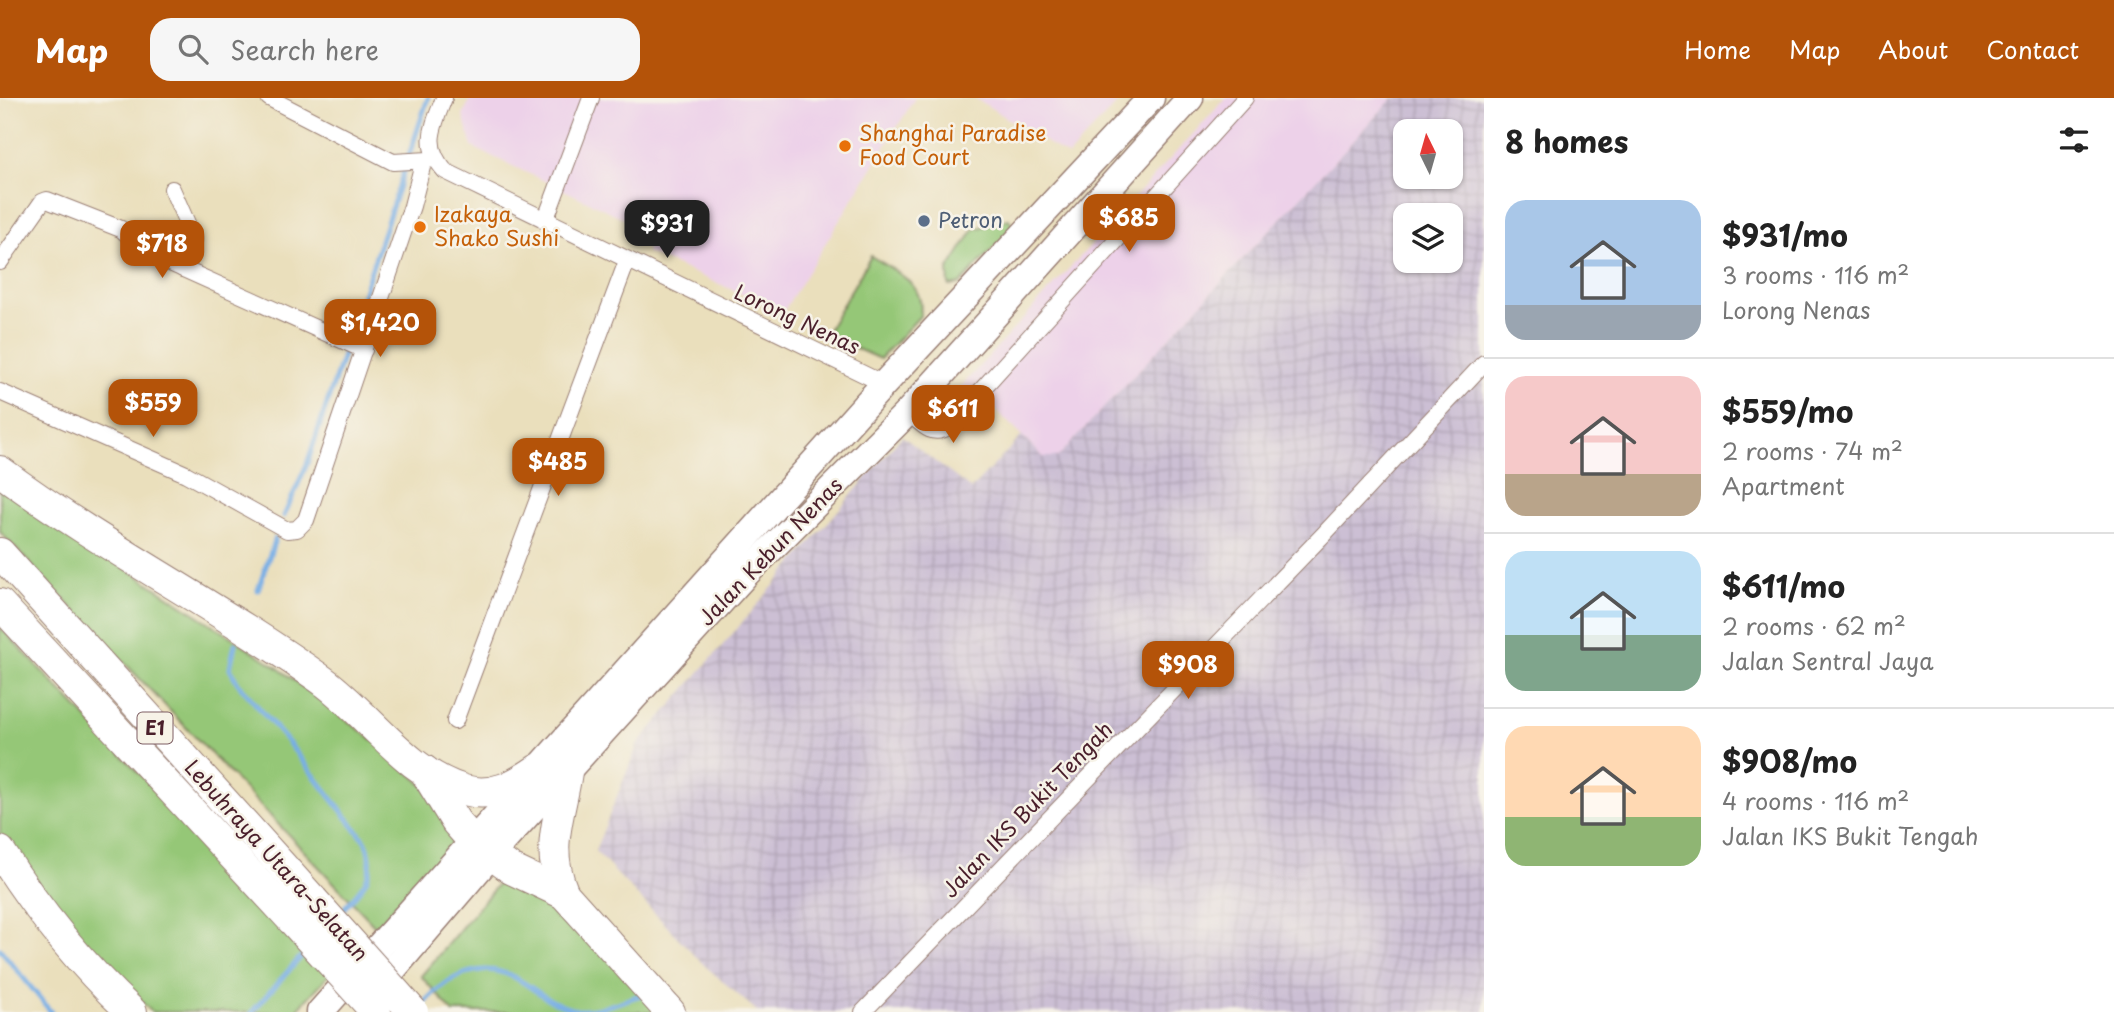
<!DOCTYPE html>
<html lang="en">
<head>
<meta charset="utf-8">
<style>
	:root { --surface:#fff; --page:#f6f6f6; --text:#222; --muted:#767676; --line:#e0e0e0; --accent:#b45309 }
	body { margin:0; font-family:"Playpen Sans",sans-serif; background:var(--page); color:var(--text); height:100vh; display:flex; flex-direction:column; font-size:26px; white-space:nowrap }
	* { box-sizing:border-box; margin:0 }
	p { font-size:23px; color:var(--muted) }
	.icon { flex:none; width:38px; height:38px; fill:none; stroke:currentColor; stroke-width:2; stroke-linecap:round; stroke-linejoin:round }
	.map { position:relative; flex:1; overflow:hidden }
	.panel { display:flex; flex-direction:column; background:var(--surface); width:630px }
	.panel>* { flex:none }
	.needle { width:46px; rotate:355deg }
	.buttons { position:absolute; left:1393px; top:21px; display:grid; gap:14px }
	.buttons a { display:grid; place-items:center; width:70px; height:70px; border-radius:14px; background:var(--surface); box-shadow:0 2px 5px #0004; font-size:35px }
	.price { position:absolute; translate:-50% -60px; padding:0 16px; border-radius:14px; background:var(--accent); color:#fff; font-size:23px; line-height:46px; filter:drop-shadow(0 2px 4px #0008) }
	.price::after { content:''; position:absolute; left:50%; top:42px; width:21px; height:16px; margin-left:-10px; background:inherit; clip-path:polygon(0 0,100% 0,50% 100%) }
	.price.active { background:#222; color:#fff }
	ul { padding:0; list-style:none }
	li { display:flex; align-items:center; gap:21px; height:175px; padding:0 21px }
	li+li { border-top:2px solid var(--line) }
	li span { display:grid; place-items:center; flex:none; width:196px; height:140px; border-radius:21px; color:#555 }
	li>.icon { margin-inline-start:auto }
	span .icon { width:84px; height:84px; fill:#fffc; stroke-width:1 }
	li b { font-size:30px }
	h2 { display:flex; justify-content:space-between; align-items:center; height:84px; padding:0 21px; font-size:30px }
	header { display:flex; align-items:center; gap:42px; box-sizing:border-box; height:98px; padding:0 35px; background:var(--accent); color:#fff }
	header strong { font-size:33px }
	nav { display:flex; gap:38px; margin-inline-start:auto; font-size:24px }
	.search { width:490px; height:63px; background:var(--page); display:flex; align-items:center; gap:18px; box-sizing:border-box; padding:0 24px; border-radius:21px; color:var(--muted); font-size:26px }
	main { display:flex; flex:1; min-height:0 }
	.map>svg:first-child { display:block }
	.built { fill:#edd1e9 }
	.industrial { fill:url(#industrial-grid); fill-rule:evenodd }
	.grass { fill:#95c777; stroke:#707351; stroke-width:2 }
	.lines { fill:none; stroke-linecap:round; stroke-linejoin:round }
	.stream { stroke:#76ade5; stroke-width:5 }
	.minor-casing { stroke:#9a7f74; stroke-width:18 }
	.primary-casing { stroke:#9a7f74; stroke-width:29 }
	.motorway-casing { stroke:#9a7f74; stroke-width:32 }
	.minor { stroke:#fff; stroke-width:16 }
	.primary { stroke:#fff; stroke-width:26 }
	.motorway { stroke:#fff; stroke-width:30 }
	.motorway-bridge-casing { stroke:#9a7f74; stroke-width:32; stroke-linecap:butt }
	.motorway-bridge { stroke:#fff; stroke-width:30 }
	.food-dot { fill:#e8710a; stroke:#f7f3e8; stroke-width:2.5 }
	.service-dot { fill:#5c6f8a; stroke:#f7f3e8; stroke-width:2.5 }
	.labels { text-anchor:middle; stroke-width:5; stroke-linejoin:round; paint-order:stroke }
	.shield { fill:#f7f3e8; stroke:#7e5f64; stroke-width:2 }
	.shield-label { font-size:19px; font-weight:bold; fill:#4a1f2b }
	.food-label { font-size:21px; fill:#c56008; stroke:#f7f3e8; text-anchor:start }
	.service-label { font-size:21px; fill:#4e5e75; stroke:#f7f3e8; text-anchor:start }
	.street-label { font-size:21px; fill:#4a1f2b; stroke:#f7f3e8 }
</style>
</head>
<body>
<header>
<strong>Map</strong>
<div class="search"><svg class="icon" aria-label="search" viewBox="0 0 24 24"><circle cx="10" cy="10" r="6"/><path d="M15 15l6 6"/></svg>Search here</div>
<nav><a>Home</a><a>Map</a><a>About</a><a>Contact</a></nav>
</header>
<main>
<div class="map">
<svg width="1484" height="914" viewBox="0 0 1484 914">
	<defs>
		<pattern id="industrial-grid" width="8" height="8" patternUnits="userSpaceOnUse" patternTransform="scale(1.75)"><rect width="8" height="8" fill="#ccbfd4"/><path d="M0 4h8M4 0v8" fill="none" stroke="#b1a4b6"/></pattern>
	</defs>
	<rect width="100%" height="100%" fill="#f7f3e8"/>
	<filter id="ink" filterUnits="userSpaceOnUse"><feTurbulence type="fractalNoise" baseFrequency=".0143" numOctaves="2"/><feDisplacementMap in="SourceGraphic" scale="14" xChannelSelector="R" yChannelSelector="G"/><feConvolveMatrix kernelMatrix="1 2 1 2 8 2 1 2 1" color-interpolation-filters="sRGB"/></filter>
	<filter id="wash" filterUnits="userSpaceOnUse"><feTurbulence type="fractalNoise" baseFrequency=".00686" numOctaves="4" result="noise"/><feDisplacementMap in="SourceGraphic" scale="28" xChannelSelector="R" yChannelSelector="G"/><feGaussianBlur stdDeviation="1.57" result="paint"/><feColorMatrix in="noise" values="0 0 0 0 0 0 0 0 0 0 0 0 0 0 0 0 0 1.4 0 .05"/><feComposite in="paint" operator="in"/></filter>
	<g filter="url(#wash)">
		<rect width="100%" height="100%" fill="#eadfbc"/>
		<!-- built -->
		<g class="built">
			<polygon points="470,0 915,0 783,214 646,154 653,134 472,49 463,18"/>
			<polygon points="975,0 1122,0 1068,58"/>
			<polygon points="1226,0 1393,0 1058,359 1043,359 987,303 963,326 943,308"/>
		</g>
		<!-- industrial -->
		<path class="industrial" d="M1393 0H1484V914H758L704 867 595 753 638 646 902 338 971 391 1022 338 1043 359H1058ZM1405 33H1451V79H1405ZM1405 117H1451V163H1405Z"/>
		<!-- grass -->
		<g class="grass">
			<polygon points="1009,121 1013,129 960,186 949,188 948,172 974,131"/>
			<path d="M871 158C895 173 926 185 920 218L880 261 825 237Z"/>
			<polygon points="0,388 274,567 382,649 425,689 452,734 451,746 376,829 0,434"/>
			<polygon points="0,529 330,876 295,914 152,914 64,829 0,740"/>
			<polygon points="502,781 561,812 660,914 453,914 421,878"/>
		</g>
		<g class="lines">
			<!-- stream -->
			<g class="stream">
				<polyline points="284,418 307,366 428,0"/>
				<polyline points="258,492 275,441"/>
				<path d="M235 546 230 570 237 584 287 643 366 744C379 779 360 791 339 816"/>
				<polyline points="0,851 51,914"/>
				<path d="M420 909C448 877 484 858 524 885 541 896 557 909 577 912 598 914 621 903 641 897"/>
				<polyline points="252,914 307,852"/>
			</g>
		</g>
	</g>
	<g filter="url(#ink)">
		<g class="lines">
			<!-- minor casing -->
			<g class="minor-casing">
				<g id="minor">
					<polyline points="269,0 393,64 429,62"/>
					<path d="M444 0C433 29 422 47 445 73L884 286"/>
					<polyline points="172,91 194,141 183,171"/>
					<polyline points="545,123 591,0"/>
					<polyline points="0,164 42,104 47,102 121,131 150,156 364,252"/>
					<polyline points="0,294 186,376 287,432 297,431 306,422 412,108 423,65"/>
					<path d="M908 314C921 325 931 340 948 329L1245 0"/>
					<polyline points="455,623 627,163"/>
					<polyline points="863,914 1324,436 1484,265"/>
				</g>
			</g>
			<!-- primary casing -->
			<g class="primary-casing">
				<g id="primary">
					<polyline points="371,897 490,758 747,475 908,314 1190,0"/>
					<polyline points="320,914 884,286 1151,0"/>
				</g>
			</g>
			<!-- motorway casing -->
			<g class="motorway-casing">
				<g id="motorway">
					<path d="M0 373C103 449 218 508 322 582 369 616 406 675 464 692 493 700 515 687 538 671"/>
					<polyline points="0,455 313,802"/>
					<polyline points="0,506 293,823"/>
					<polyline points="424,672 456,724 472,742 511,771 564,796 670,914"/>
					<path d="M0 753C37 812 81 867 132 914"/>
					<path d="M564 796C544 749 560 721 567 674"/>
				</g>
			</g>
			<!-- minor -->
			<use href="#minor" class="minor"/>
			<!-- primary -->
			<use href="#primary" class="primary"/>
			<!-- motorway -->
			<use href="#motorway" class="motorway"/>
			<!-- motorway-bridge casing -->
			<g class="motorway-bridge-casing">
				<g id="motorway-bridge">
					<polyline points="313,802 413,914"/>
					<polyline points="293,823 376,914"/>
				</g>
			</g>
			<!-- motorway-bridge -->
			<use href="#motorway-bridge" class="motorway-bridge"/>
		</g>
	</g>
	<!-- markers -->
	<g class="food-dot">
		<circle cx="845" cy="48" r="7"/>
		<circle cx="420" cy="129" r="7"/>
	</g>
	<circle class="service-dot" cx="924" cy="123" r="7"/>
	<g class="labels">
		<!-- shield labels -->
		<rect class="shield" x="137.5" y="614.5" width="35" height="31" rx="5"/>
		<g class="shield-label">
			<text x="155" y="637">E1</text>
		</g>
		<!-- food labels -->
		<g class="food-label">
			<text x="859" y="43">Shanghai Paradise<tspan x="859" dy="24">Food Court</tspan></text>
			<text x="434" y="124">Izakaya<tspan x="434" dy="24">Shako Sushi</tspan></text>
		</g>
		<!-- service labels -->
		<g class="service-label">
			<text x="938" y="130">Petron</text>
		</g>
		<!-- street labels -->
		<g class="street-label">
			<text transform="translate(797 222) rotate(25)" y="7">Lorong Nenas</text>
			<text transform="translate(771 454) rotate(-46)" y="7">Jalan Kebun Nenas</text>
			<text transform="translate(1028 712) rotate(-46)" y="7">Jalan IKS Bukit Tengah</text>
			<text transform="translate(276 763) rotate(48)" y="7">Lebuhraya Utara–Selatan</text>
		</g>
	</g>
</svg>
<div class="buttons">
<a><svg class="needle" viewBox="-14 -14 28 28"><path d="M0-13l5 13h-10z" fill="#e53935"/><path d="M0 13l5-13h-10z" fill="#767676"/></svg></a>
<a><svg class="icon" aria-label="layers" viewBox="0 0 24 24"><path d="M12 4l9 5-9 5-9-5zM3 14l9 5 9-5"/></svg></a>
</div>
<b class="price" style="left:1129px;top:156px">$685</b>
<b class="price active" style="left:667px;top:162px">$931</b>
<b class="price" style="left:162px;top:182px">$718</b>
<b class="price" style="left:380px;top:261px">$1,420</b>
<b class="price" style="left:153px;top:341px">$559</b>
<b class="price" style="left:953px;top:347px">$611</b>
<b class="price" style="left:558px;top:400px">$485</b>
<b class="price" style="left:1188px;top:603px">$908</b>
</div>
<section class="panel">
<h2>8 homes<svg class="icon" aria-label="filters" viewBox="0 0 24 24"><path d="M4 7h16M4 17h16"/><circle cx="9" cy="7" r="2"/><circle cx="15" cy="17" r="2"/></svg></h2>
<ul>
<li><span style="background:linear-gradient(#a9c7e8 75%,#9aa5b1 0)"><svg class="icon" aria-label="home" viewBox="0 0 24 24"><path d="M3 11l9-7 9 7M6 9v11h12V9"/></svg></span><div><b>$931/mo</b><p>3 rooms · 116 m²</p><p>Lorong Nenas</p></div></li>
<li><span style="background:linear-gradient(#f6c9c9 70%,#b9a48a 0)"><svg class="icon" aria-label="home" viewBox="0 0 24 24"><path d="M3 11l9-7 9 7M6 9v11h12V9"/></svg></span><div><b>$559/mo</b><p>2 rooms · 74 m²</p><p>Apartment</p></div></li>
<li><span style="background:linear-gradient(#bfe0f5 60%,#7fa58c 0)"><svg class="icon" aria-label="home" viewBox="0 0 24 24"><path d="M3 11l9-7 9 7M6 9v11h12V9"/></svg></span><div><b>$611/mo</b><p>2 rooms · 62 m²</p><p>Jalan Sentral Jaya</p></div></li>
<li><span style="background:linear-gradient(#ffd9b3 65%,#8fb573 0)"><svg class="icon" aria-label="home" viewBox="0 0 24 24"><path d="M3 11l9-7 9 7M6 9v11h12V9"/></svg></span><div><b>$908/mo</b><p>4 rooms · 116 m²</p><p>Jalan IKS Bukit Tengah</p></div></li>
</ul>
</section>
</main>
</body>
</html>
